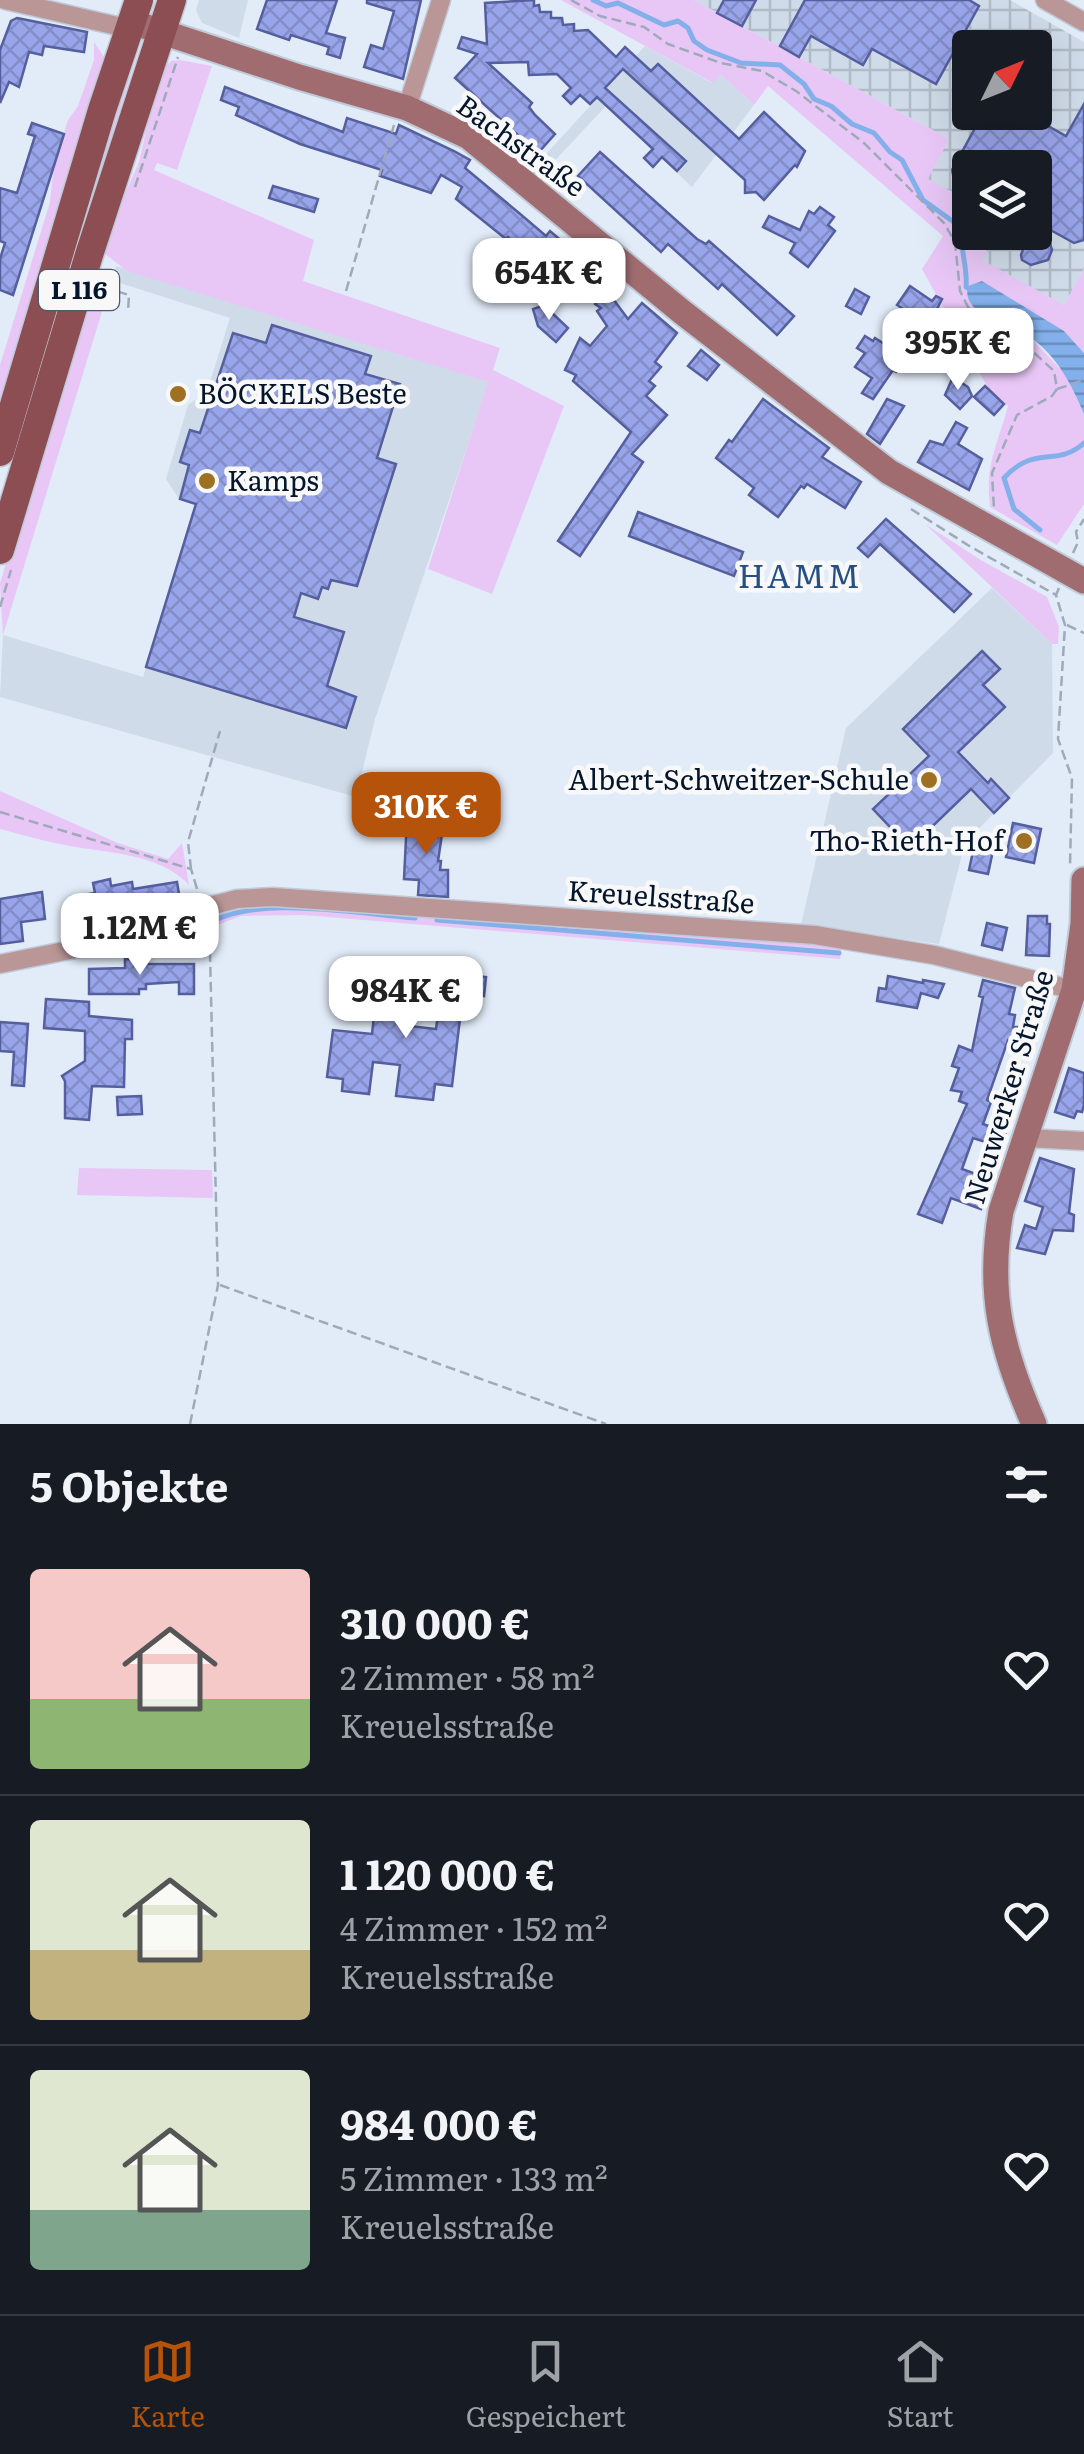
<!DOCTYPE html>
<html lang="de">
<head>
<meta charset="utf-8">
<style>
	:root { --surface:#171b24; --page:#242831; --text:#f1f3f6; --muted:#9ea1a6; --line:#363941; --accent:#b45309 }
	body { margin:0; font-family:Literata,serif; background:var(--page); color:var(--text); height:100vh; display:flex; flex-direction:column; font-size:38px; white-space:nowrap }
	* { box-sizing:border-box; margin:0 }
	p { font-size:32px; color:var(--muted) }
	.icon { flex:none; width:55px; height:55px; fill:none; stroke:currentColor; stroke-width:2; stroke-linecap:round; stroke-linejoin:round }
	.map { position:relative; height:1424px; overflow:hidden }
	.side { display:flex; flex-direction:column; background:var(--surface); flex:1 }
	.side>* { flex:none }
	.needle { width:65px; rotate:47deg }
	.buttons { position:absolute; left:952px; top:30px; display:grid; gap:20px }
	.buttons a { display:grid; place-items:center; width:100px; height:100px; border-radius:10px; background:var(--surface); box-shadow:0 10px 40px #0002; font-size:50px }
	.price { position:absolute; translate:-50% -85px; padding:0 22px; border-radius:20px; background:#fff; color:#222; font-size:32px; line-height:65px; filter:drop-shadow(0 2px 5px #0008) }
	.price::after { content:''; position:absolute; left:50%; top:60px; width:30px; height:22px; margin-left:-15px; background:inherit; clip-path:polygon(0 0,100% 0,50% 100%) }
	.price.current { background:var(--accent); color:#fff }
	ul { padding:0; list-style:none }
	li { display:flex; align-items:center; gap:30px; height:250px; padding:0 30px }
	li+li { border-top:2px solid var(--line) }
	li span { display:grid; place-items:center; flex:none; width:280px; height:200px; border-radius:10px; color:#555 }
	li>.icon { margin-inline-start:auto }
	span .icon { width:120px; height:120px; fill:#fffc; stroke-width:1 }
	li b { font-size:42px }
	h2 { display:flex; justify-content:space-between; align-items:center; height:120px; padding:0 30px; font-size:42px }
	.menu { display:flex; justify-content:space-around; align-items:center; height:140px; border-top:2px solid var(--line); background:var(--surface); font-size:28px; color:var(--muted) }
	.menu a { display:grid; justify-items:center; gap:5px }
	.menu .current { color:var(--accent) }
	.map>svg:first-child { display:block }
	.built { fill:#d0dbe9 }
	.industrial { fill:url(#industrial-grid); fill-rule:evenodd }
	.green { fill:#e8c7f6 }
	.water { fill:url(#water-rules) }
	.lines { fill:none; stroke-linecap:round; stroke-linejoin:round }
	.stream { stroke:#83b0ea; stroke-width:5 }
	.building { fill:url(#building-cross-hatch); stroke:#555f9e; stroke-width:2.5 }
	.street-casing { stroke:#bfcad8; stroke-width:21 }
	.secondary-casing { stroke:#bfcad8; stroke-width:29 }
	.primary-casing { stroke:#bfcad8; stroke-width:31 }
	.path { stroke:#9eaaba; stroke-width:2.5; stroke-dasharray:10 5; stroke-linecap:butt }
	.street { stroke:#ba9697; stroke-width:18 }
	.secondary { stroke:#a06c6f; stroke-width:25 }
	.primary { stroke:#8c4e53; stroke-width:28 }
	.poi-dot { fill:#9f7022; stroke:#f8f8f8; stroke-width:4 }
	.labels { text-anchor:middle; stroke-width:9; stroke-linejoin:round; paint-order:stroke }
	.shield { fill:#f8f8f8; stroke:#4e5a69; stroke-width:2.5 }
	.shield-label { font-size:25px; font-weight:bold; fill:#05162c }
	.street-label { font-size:28px; fill:#05162c; stroke:#f8f8f8 }
	.poi-label { font-size:28px; fill:#05162c; stroke:#f8f8f8; text-anchor:start }
	.quarter-label { font-size:32px; letter-spacing:2.5px; fill:#254f85; stroke:#f8f8f8 }
</style>
</head>
<body>
<div class="map">
<svg width="1084" height="1424" viewBox="0 0 1084 1424">
	<defs>
		<pattern id="industrial-grid" width="8" height="8" patternUnits="userSpaceOnUse" patternTransform="scale(2.5)"><rect width="8" height="8" fill="#d0dbe9"/><path d="M0 4h8M4 0v8" fill="none" stroke="#b1bbc8"/></pattern>
		<pattern id="water-rules" width="6" height="5" patternUnits="userSpaceOnUse" patternTransform="scale(2.5)"><rect width="6" height="5" fill="#83b0ea"/><path d="M0 2.5h6" fill="none" stroke="#698ebe"/></pattern>
		<pattern id="building-cross-hatch" width="8" height="8" patternUnits="userSpaceOnUse" patternTransform="scale(2.5)"><rect width="8" height="8" fill="#99a5ea"/><path d="M0 0l8 8M0 8l8-8" fill="none" stroke="#828dc9"/></pattern>
	</defs>
	<rect width="100%" height="100%" fill="#e2ecf9"/>
	<!-- built -->
	<g class="built">
		<polygon points="199,0 248,0 239,38 202,23 196,10"/>
		<polygon points="645,46 712,83 721,75 754,105 692,187 606,106 545,171 537,164"/>
		<polygon points="116,266 489,382 375,719 356,797 0,697 3,635 143,677 194,505 179,499 166,479 188,405 207,391 230,318 120,283 112,279"/>
		<polygon points="992,588 1052,644 1053,753 965,843 939,944 801,925 846,728"/>
	</g>
	<!-- industrial -->
	<path class="industrial" d="M694 0H1010L1084 42V269L1064 305 981 260 995 233 1035 232V168H970V202L927 179 949 139ZM970 48H1035V112H970Z"/>
	<!-- green -->
	<g class="green">
		<path d="M561 0H694L949 139 928 179 970 202V232L995 233 982 260 1064 305 1084 269V353L1064 331 979 312 1030 337 1069 378 1084 414V504L1057 545 990 507C985 463 997 447 1008 406L988 388 922 269 943 236 768 86 754 105 721 75 713 83Z"/>
		<polygon points="94,42 106,60 0,434 0,365 50,202 54,164 68,120 78,106 94,60"/>
		<polygon points="130,59 135,60 92,202 82,248 4,498 20,431"/>
		<polygon points="180,60 212,66 177,170 157,163 154,170 314,240 303,281 500,348 493,370 564,406 492,594 428,569 488,382 127,271 100,250 139,162 159,72 171,61"/>
		<polygon points="96,267 112,279 3,635 0,583"/>
		<polygon points="925,524 981,560 1047,597 1059,627 1058,644 1052,644"/>
		<path d="M0 791 118 843 168 859 182 843 189 885C161 854 109 853 70 846 47 842 23 835 0 829Z"/>
		<polygon points="303,904 842,946 840,959 303,915 241,916 204,930 199,921 239,906"/>
		<polygon points="79,1168 212,1170 213,1198 77,1195"/>
	</g>
	<!-- water -->
	<path class="water" d="M982 281 1064 331 1084 353V414C1072 385 1057 356 1030 337 1012 324 960 316 968 286Z"/>
	<g class="lines">
		<!-- stream -->
		<g class="stream">
			<path d="M593 0 606 6 618 3 664 25 678 21 688 28 694 41 707 50 741 63 780 65 804 84 814 99 831 106 852 124 874 133 890 152 902 160 923 200 962 228C959 248 968 266 966 287L972 290"/>
			<path d="M1040 530 1014 509 1004 478C1035 444 1056 468 1084 443"/>
			<polyline points="437,920 839,953"/>
			<path d="M204 926C254 893 356 914 415 918"/>
		</g>
	</g>
	<!-- building -->
	<g class="building">
		<polygon points="267,0 337,0 326,33 345,38 340,58 327,54 329,47 291,35 289,40 257,29"/>
		<polygon points="367,0 421,0 403,79 364,67 371,45 383,49 394,11 367,3"/>
		<polygon points="534,0 534,6 539,5 540,12 551,12 551,18 562,18 563,25 574,24 574,31 588,30 616,57 625,47 651,71 658,64 739,139 764,112 805,151 797,167 795,165 764,200 756,192 745,193 745,180 623,69 605,88 686,161 677,171 662,157 653,167 644,158 653,149 597,97 590,104 580,95 571,104 563,96 571,88 557,74 529,75 528,62 488,63 532,103 529,107 535,115 555,134 538,153 455,78 477,54 458,48 462,37 487,44 485,3"/>
		<polygon points="724,0 756,0 742,26 717,13"/>
		<polygon points="805,0 969,0 979,6 936,84 872,49 863,65 811,36 799,57 780,46"/>
		<polygon points="17,18 87,32 84,52 44,46 42,55 29,52 19,87 9,82 0,103 0,50 11,21"/>
		<polygon points="225,87 343,132 347,118 396,134 399,125 454,151 470,160 465,168 519,213 546,236 550,231 610,282 605,288 628,319 642,303 677,333 655,362 661,367 649,381 655,386 646,396 667,415 632,454 643,462 580,556 558,541 631,432 573,381 576,375 565,370 580,338 590,346 607,326 597,311 601,308 595,304 600,293 592,301 518,241 516,244 508,237 506,239 456,199 462,187 441,175 431,193 380,176 382,170 300,144 236,115 239,107 221,100"/>
		<polygon points="1084,104 1084,240 1074,243 1045,227 1052,250 1048,260 1031,265 1022,260 1021,255 1027,238 1035,232 1038,224 1035,222 1035,168 970,168 970,187 954,179 952,170 984,112 1023,112 1066,136"/>
		<polygon points="32,123 64,134 13,295 0,290 0,259 5,243 0,241 0,188 17,193 35,136 28,134"/>
		<polygon points="600,152 697,239 706,244 709,241 794,316 777,335 722,284 718,289 668,244 661,252 578,176"/>
		<polygon points="273,186 318,199 314,212 269,198"/>
		<polygon points="820,207 834,217 828,225 835,231 808,267 790,253 795,243 763,227 769,216 800,230 809,211 814,214"/>
		<polygon points="910,286 932,301 936,296 942,299 925,333 915,325 919,319 897,305"/>
		<polygon points="855,289 869,297 861,314 846,306"/>
		<polygon points="548,304 552,313 568,328 556,342 538,326 533,309"/>
		<polygon points="272,325 371,356 365,374 400,384 377,458 396,464 357,586 331,580 328,589 322,587 318,599 301,593 294,617 344,632 327,686 356,697 346,728 146,667 196,504 180,499 189,465 180,462 190,430 200,433 233,333 266,343"/>
		<polygon points="865,336 873,341 875,338 892,349 897,341 915,352 896,372 893,370 873,399 862,393 872,378 855,367 865,353 857,348"/>
		<polygon points="701,350 719,365 707,380 688,366"/>
		<polygon points="953,377 968,387 972,396 960,409 945,395"/>
		<polygon points="985,386 1004,404 994,415 974,397"/>
		<polygon points="763,399 829,448 822,457 861,482 845,508 807,484 804,488 801,486 778,517 749,495 754,488 716,458 729,440 732,442"/>
		<polygon points="887,399 904,406 880,444 867,434"/>
		<polygon points="956,422 967,428 958,444 982,459 969,490 918,462 930,441 943,445"/>
		<polygon points="638,512 743,552 734,576 629,536"/>
		<polygon points="886,519 971,594 954,612 880,544 868,557 858,548"/>
		<polygon points="982,651 1000,669 983,685 1005,707 958,752 988,783 991,779 1009,798 994,813 971,789 910,848 873,809 929,756 903,729"/>
		<polygon points="425,816 444,821 438,861 441,861 440,870 448,870 448,897 418,895 419,880 404,879 407,818 424,822"/>
		<polygon points="1013,823 1041,829 1034,863 1006,857"/>
		<polygon points="975,842 994,846 988,874 969,870"/>
		<polygon points="110,879 111,886 132,882 133,889 177,882 180,900 75,922 71,897 95,893 93,883"/>
		<polygon points="42,892 45,919 21,922 23,941 0,944 0,899"/>
		<polygon points="1028,916 1047,916 1047,924 1050,924 1049,956 1026,955"/>
		<polygon points="987,923 1007,928 1002,950 982,945"/>
		<polygon points="125,959 146,960 146,964 194,964 194,994 179,994 179,982 146,984 146,989 139,989 139,994 89,994 89,969 125,968"/>
		<polygon points="452,973 486,977 484,996 463,993 452,1086 435,1084 433,1100 396,1096 400,1065 373,1062 369,1094 342,1091 343,1079 327,1077 333,1030 372,1034 376,997 413,1002 409,1026 436,1029 441,992 404,990 406,977 451,980"/>
		<polygon points="888,976 923,983 923,980 944,984 938,998 921,993 917,1008 877,1001 879,988 886,989"/>
		<polygon points="983,980 1015,988 1009,1014 1015,1015 1013,1027 1017,1027 1014,1042 1008,1040 987,1100 991,1102 983,1124 1006,1132 1001,1147 973,1138 962,1169 990,1179 981,1209 951,1198 942,1223 918,1214 967,1104 959,1101 962,1092 951,1090 959,1068 952,1066 959,1046 972,1051 983,997 979,996"/>
		<polygon points="46,999 89,1002 89,1016 132,1020 132,1039 125,1039 124,1087 92,1086 89,1120 65,1118 65,1081 62,1076 85,1061 85,1031 44,1028"/>
		<polygon points="0,1022 28,1024 24,1086 12,1085 14,1052 0,1051"/>
		<polygon points="1069,1068 1084,1073 1084,1105 1082,1112 1077,1111 1074,1118 1055,1112"/>
		<polygon points="141,1096 142,1114 118,1115 117,1097"/>
		<polygon points="1040,1158 1074,1169 1069,1213 1074,1215 1073,1231 1053,1230 1045,1254 1017,1248 1025,1225 1036,1229 1043,1207 1025,1201"/>
	</g>
	<g class="lines">
		<!-- street casing -->
		<g class="street-casing">
			<g id="street">
				<polyline points="5,0 117,26 132,23"/>
				<polyline points="1045,0 1084,22"/>
				<polyline points="407,108 441,0"/>
				<polyline points="0,964 160,932 189,922 202,908 237,899 273,897 815,935 934,955 1074,990 1084,989"/>
				<polyline points="1026,1138 1084,1141"/>
			</g>
		</g>
		<!-- secondary casing -->
		<g class="secondary-casing">
			<g id="secondary">
				<polyline points="144,26 299,77 407,108 469,137 682,312 889,472 1084,581"/>
				<path d="M1034 1424C1001 1349 987 1293 1001 1211L1074 990 1083 924 1084 880"/>
			</g>
		</g>
		<!-- primary casing -->
		<g class="primary-casing">
			<g id="primary">
				<polyline points="0,452 102,110 139,0"/>
				<polyline points="0,550 89,255 172,0"/>
			</g>
		</g>
		<!-- path -->
		<g class="path">
			<polyline points="571,0 600,16 644,27 668,44 721,63 762,71 796,91 864,143 944,223 955,242 960,291 971,313 1030,349 1054,371 1057,389 1052,396 1017,415 992,473 994,509"/>
			<polyline points="135,187 178,57"/>
			<polyline points="103,287 129,295 128,312"/>
			<polyline points="346,291 394,125"/>
			<polyline points="1057,389 1084,380"/>
			<polyline points="911,509 971,547 1056,595"/>
			<polyline points="1073,553 1078,542 1076,532 1084,519"/>
			<polyline points="1059,588 1056,595 1065,625 1058,739 1072,778 1070,866"/>
			<polyline points="0,607 11,570"/>
			<polyline points="1067,625 1084,633"/>
			<polyline points="0,812 191,869 198,892"/>
			<polyline points="191,869 188,842 220,731"/>
			<polyline points="220,1285 606,1424"/>
			<polyline points="190,1424 218,1285 210,953 198,935"/>
		</g>
		<!-- street -->
		<use href="#street" class="street"/>
		<!-- secondary -->
		<use href="#secondary" class="secondary"/>
		<!-- primary -->
		<use href="#primary" class="primary"/>
	</g>
	<!-- markers -->
	<g class="poi-dot">
		<circle cx="178" cy="394" r="10"/>
		<circle cx="207" cy="481" r="10"/>
		<circle cx="929" cy="780" r="10"/>
		<circle cx="1024" cy="841" r="10"/>
	</g>
	<g class="labels">
		<!-- shield labels -->
		<rect class="shield" x="39" y="270" width="80" height="40" rx="8"/>
		<g class="shield-label">
			<text x="79" y="299">L 116</text>
		</g>
		<!-- street labels -->
		<g class="street-label">
			<text transform="translate(521 146) rotate(36)" y="10">Bachstraße</text>
			<text transform="translate(661 897) rotate(4)" y="10">Kreuelsstraße</text>
			<text transform="translate(1009 1087) rotate(-73)" y="10">Neuwerker Straße</text>
		</g>
		<!-- poi labels -->
		<g class="poi-label">
			<text x="198" y="404">BÖCKELS Beste</text>
			<text x="227" y="491">Kamps</text>
			<text x="909" y="790" text-anchor="end">Albert-Schweitzer-Schule</text>
			<text x="1004" y="851" text-anchor="end">Tho-Rieth-Hof</text>
		</g>
		<!-- quarter labels -->
		<g class="quarter-label">
			<text x="800" y="588">HAMM</text>
		</g>
	</g>
</svg>
<div class="buttons">
<a><svg class="needle" viewBox="-14 -14 28 28"><path d="M0-13l5 13h-10z" fill="#e53935"/><path d="M0 13l5-13h-10z" fill="#9ea1a6"/></svg></a>
<a><svg class="icon" aria-label="layers" viewBox="0 0 24 24"><path d="M12 4l9 5-9 5-9-5zM3 14l9 5 9-5"/></svg></a>
</div>
<b class="price" style="left:549px;top:323px">654K €</b>
<b class="price" style="left:958px;top:393px">395K €</b>
<b class="price current" style="left:426px;top:857px">310K €</b>
<b class="price" style="left:140px;top:978px">1.12M €</b>
<b class="price" style="left:406px;top:1041px">984K €</b>
</div>
<section class="side">
<h2>5 Objekte<svg class="icon" aria-label="filters" viewBox="0 0 24 24"><path d="M4 7h16M4 17h16"/><circle cx="9" cy="7" r="2"/><circle cx="15" cy="17" r="2"/></svg></h2>
<ul>
<li><span style="background:linear-gradient(#f6c9c9 65%,#8fb573 0)"><svg class="icon" aria-label="home" viewBox="0 0 24 24"><path d="M3 11l9-7 9 7M6 9v11h12V9"/></svg></span><div><b>310 000 €</b><p>2 Zimmer · 58 m²</p><p>Kreuelsstraße</p></div><svg class="icon" aria-label="heart" viewBox="0 0 24 24"><path d="M12 20l-8-8c-3-5 5-10 8-4 3-6 11-1 8 4z"/></svg></li>
<li><span style="background:linear-gradient(#dfe7d0 65%,#c2b280 0)"><svg class="icon" aria-label="home" viewBox="0 0 24 24"><path d="M3 11l9-7 9 7M6 9v11h12V9"/></svg></span><div><b>1 120 000 €</b><p>4 Zimmer · 152 m²</p><p>Kreuelsstraße</p></div><svg class="icon" aria-label="heart" viewBox="0 0 24 24"><path d="M12 20l-8-8c-3-5 5-10 8-4 3-6 11-1 8 4z"/></svg></li>
<li><span style="background:linear-gradient(#dfe7d0 70%,#7fa58c 0)"><svg class="icon" aria-label="home" viewBox="0 0 24 24"><path d="M3 11l9-7 9 7M6 9v11h12V9"/></svg></span><div><b>984 000 €</b><p>5 Zimmer · 133 m²</p><p>Kreuelsstraße</p></div><svg class="icon" aria-label="heart" viewBox="0 0 24 24"><path d="M12 20l-8-8c-3-5 5-10 8-4 3-6 11-1 8 4z"/></svg></li>
</ul>
</section>
<nav class="menu">
<a class="current"><svg class="icon" aria-label="map" viewBox="0 0 24 24"><path d="M3 6l6-2 6 2 6-2v14l-6 2-6-2-6 2zM9 4v14M15 6v14"/></svg>Karte</a>
<a><svg class="icon" aria-label="saved" viewBox="0 0 24 24"><path d="M7 4h10v16l-5-4-5 4z"/></svg>Gespeichert</a>
<a><svg class="icon" aria-label="home" viewBox="0 0 24 24"><path d="M3 11l9-7 9 7M6 9v11h12V9"/></svg>Start</a>
</nav>
</body>
</html>
